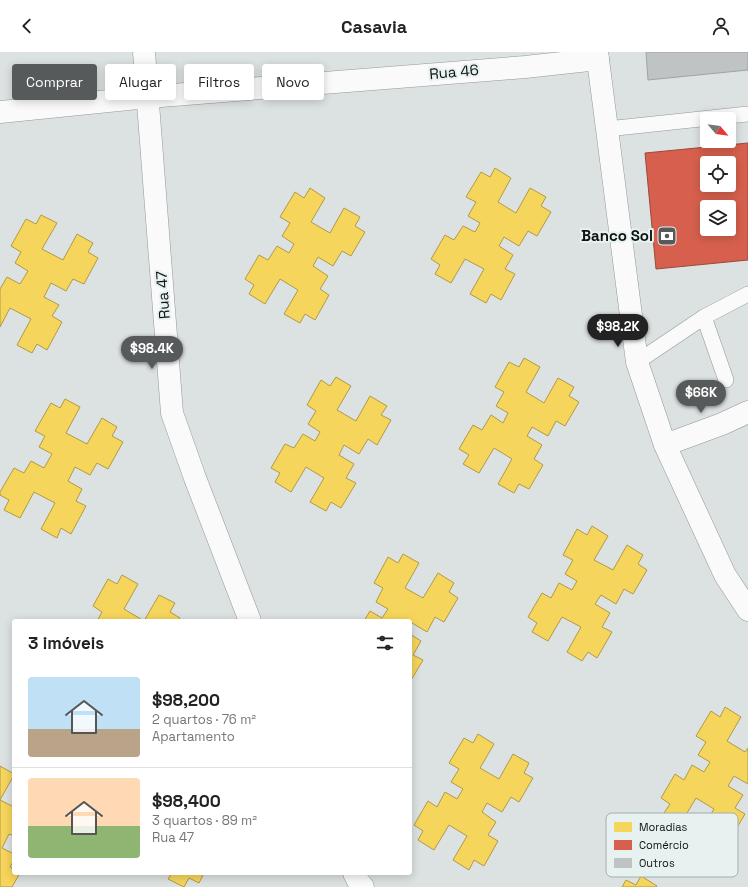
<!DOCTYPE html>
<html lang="pt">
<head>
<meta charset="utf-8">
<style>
	:root { --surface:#fff; --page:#f6f6f6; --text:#222; --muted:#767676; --line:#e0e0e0; --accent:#565a5a }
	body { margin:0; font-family:"Space Grotesk",sans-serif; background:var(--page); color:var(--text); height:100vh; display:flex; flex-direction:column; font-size:15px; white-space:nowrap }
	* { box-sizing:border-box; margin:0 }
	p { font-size:13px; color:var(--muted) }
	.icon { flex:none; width:22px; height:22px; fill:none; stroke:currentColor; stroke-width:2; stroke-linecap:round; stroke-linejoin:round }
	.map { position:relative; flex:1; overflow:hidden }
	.details { position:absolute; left:12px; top:567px; width:400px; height:256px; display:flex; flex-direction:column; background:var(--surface); border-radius:4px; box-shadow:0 2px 10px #0003 }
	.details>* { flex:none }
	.top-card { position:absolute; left:12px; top:12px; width:400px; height:36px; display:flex; gap:8px }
	.needle { width:26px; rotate:119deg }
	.fabs { position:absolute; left:700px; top:60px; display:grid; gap:8px }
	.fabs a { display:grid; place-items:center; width:36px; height:36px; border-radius:4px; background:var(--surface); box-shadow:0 2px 10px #0003; font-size:20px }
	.price { position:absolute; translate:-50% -34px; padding:0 9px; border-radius:14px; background:var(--accent); color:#fff; font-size:13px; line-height:26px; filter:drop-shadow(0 1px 2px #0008) }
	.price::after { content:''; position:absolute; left:50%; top:24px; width:12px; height:9px; margin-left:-6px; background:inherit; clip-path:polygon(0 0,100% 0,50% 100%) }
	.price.on { background:#222; color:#fff }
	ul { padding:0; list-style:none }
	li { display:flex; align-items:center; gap:12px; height:100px; padding:0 16px }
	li+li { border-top:1px solid var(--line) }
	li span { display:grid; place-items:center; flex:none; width:112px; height:80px; border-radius:4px; color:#555 }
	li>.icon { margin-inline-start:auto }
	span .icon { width:48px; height:48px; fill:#fffc; stroke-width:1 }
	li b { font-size:17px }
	h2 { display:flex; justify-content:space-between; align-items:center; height:48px; padding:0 16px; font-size:17px }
	.pill { padding:0 14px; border-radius:4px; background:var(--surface); box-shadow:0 2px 10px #0003; font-size:14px; line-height:36px }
	.pill.on { background:var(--accent); color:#fff }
	header { display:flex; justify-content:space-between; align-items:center; height:52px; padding:0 16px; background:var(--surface); font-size:18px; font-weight:600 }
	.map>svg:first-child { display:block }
	.homes { fill:#f6d55c; stroke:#b09a46 }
	.shops { fill:#d6604d; stroke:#9a493b; fill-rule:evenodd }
	.building { fill:#bfc3c3; stroke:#9fa3a3 }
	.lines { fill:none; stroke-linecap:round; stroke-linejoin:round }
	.lane-casing { stroke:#939897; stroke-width:16 }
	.street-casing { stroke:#939897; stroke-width:23 }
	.lane { stroke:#fafafa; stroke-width:15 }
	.street { stroke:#fafafa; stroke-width:22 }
	.labels { text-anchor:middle; stroke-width:4; stroke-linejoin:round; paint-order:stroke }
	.street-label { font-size:15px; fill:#0e1212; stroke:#e6f1f0 }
	.poi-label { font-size:15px; font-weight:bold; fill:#0e1212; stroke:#e6f1f0; text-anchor:end }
	.key { fill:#e6f1f0; stroke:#a5aead; stroke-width:1 }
	.key-label { font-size:11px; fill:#0e1212 }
</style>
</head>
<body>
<header><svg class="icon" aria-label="back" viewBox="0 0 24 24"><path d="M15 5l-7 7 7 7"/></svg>Casavia<svg class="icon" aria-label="person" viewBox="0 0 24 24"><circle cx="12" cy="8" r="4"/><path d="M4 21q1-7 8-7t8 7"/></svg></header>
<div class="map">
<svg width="748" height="835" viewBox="0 0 748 835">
	<rect width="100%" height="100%" fill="#dce1e1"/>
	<!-- homes -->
	<g class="homes">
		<polygon points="495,116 511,126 498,150 516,161 530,136 546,145 541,154 551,160 537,184 528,179 519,194 504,185 499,194 513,203 505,217 515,222 501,248 491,242 486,251 470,242 484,217 465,207 451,231 435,222 440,213 431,207 445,183 454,188 463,174 475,180 480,171 468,164 476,150 466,145 481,120 490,125"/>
		<polygon points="310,136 325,146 311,170 330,181 344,156 360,165 355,174 365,180 351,204 342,199 333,214 318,205 313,214 328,224 320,237 329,243 315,268 305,262 300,271 284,262 298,238 280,227 265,252 249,242 254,233 245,227 259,203 268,208 277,194 289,201 294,192 282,184 290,171 280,165 295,140 304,146"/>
		<polygon points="41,163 57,171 42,197 63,208 77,182 93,191 88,200 98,206 84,232 73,227 66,239 51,231 44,245 59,253 52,264 62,270 47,298 37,292 32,301 17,293 31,267 10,256 0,275 0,237 7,225 20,232 28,219 15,211 21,200 11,194 26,167 36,172"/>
		<polygon points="524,306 540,315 526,340 544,351 558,326 574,335 569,344 579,350 565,374 556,369 548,384 532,375 527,384 542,393 534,407 543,413 529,437 519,432 514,441 498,432 512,407 494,396 479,421 463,412 469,403 459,397 473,373 482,378 491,363 503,371 508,361 496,354 504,340 495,335 509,310 519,315"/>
		<polygon points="336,325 351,334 337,358 356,369 370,344 387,354 381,363 391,368 377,393 368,387 359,402 344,393 339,403 354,412 346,426 356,431 341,456 331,450 326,459 310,450 324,426 306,415 291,440 275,430 280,421 271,416 285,392 294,396 303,382 315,389 320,380 308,372 316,359 307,353 321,328 330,334"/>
		<polygon points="65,347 80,355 66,381 87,392 102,366 117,375 112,384 123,390 108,417 97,411 90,423 75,415 68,429 82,437 76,449 86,454 71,482 61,476 57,486 41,477 55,451 34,440 20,466 4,458 9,448 0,443 0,440 14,416 24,421 31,409 44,416 52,402 39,395 45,384 35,379 51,351 60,356"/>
		<polygon points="592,474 608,484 594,508 613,518 627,493 643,503 638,512 647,518 633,542 624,537 616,552 601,543 595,552 610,561 602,575 612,580 597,606 588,600 582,609 567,600 581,575 562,565 548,589 532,580 537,571 528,565 542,541 551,546 559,531 572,538 577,529 565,522 573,508 563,503 577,477 587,483"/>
		<polygon points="403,502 419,511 405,536 423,546 438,521 454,531 449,540 458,546 444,570 435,565 427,580 412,571 410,574 410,569 364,569 370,559 382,566 388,557 376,550 383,536 374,531 388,505 398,511"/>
		<polygon points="122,523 138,532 124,557 144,569 159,543 175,551 170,560 180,566 178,569 97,569 102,560 93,554 108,527 117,532"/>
		<polygon points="410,582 421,589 413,603 423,608 410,630"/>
		<polygon points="725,655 741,665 727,689 745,700 748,696 748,732 734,724 728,734 743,743 735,756 745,762 730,787 720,782 715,790 699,781 714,757 696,746 681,771 664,761 670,752 661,746 675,722 684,728 692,713 704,720 710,710 698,703 706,690 696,684 711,659 720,665"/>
		<polygon points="478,682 494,692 480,716 499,727 513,702 529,711 524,721 533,726 519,750 511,745 502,760 487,751 482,760 496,770 488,783 498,789 484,814 474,808 469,818 453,808 467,784 449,773 434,798 418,788 423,779 414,773 428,749 437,755 445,740 457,747 463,737 451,730 459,717 449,711 464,686 473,691"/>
		<polygon points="0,714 14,722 14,723 0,748 14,755 14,784 9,782 2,796 14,802 14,808 10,815 14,817 14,821 20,821 12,835 0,835"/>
		<polygon points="172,821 204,821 199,831 189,826 184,835 168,827"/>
		<polygon points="641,824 657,834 656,835 622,835 626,828 636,833"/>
	</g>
	<!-- shops -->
	<path class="shops" d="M748 91V208L656 217 645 101ZM707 111H729V133H707ZM707 155H729V177H707Z"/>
	<!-- building -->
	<polygon class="building" points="646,0 748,0 748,18 648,28"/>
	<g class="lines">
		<!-- lane casing -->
		<g class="lane-casing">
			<g id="lane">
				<polyline points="607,77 748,62"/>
				<polyline points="704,265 726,328"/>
				<polyline points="637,310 704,265 748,242"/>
			</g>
		</g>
		<!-- street casing -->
		<g class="street-casing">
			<g id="street">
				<polyline points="144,0 172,361 195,426 250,569"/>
				<polyline points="597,0 607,77 637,310 665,393 725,523 748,558"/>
				<polyline points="0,60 148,45 525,15 598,7"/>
				<polyline points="665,393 722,372 748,360"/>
				<polyline points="354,821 358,829 363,835"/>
			</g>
		</g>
		<!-- lane -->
		<use href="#lane" class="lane"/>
		<!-- street -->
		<use href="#street" class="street"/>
	</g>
	<!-- icons -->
	<defs>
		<g id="bank-square" transform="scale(1)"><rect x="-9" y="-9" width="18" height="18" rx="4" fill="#565a5a" stroke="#e6f1f0"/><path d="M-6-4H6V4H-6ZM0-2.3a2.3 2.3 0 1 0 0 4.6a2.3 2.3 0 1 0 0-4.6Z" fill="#fff"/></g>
	</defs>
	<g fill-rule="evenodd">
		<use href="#bank-square" x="667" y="184"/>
	</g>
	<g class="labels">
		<!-- street labels -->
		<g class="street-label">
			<text transform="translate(454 20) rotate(-5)" y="5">Rua 46</text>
			<text transform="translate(163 243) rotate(-94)" y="5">Rua 47</text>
		</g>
		<!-- poi labels -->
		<g class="poi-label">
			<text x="653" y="189">Banco Sol</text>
		</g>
	</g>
	<!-- legend -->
	<rect x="606" y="761" width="132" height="64" rx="6" class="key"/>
	<rect x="614" y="770" width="18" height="10" fill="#f6d55c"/>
	<rect x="614" y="788" width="18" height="10" fill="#d6604d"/>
	<rect x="614" y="806" width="18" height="10" fill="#bfc3c3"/>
	<g class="key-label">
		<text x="639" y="779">Moradias</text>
		<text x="639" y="797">Comércio</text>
		<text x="639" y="815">Outros</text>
	</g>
</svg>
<div class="fabs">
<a><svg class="needle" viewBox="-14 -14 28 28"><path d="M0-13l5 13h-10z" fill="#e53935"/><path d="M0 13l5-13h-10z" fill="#767676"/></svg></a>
<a><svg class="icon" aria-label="locate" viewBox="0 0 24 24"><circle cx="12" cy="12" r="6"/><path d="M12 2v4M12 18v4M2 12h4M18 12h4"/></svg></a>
<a><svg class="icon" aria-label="layers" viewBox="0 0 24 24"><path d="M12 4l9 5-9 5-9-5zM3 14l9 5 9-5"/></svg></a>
</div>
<b class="price on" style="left:618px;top:296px">$98.2K</b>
<b class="price" style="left:152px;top:318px">$98.4K</b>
<b class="price" style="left:701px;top:362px">$66K</b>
<div class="top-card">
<a class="pill on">Comprar</a>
<a class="pill">Alugar</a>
<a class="pill">Filtros</a>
<a class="pill">Novo</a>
</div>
<section class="details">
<h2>3 imóveis<svg class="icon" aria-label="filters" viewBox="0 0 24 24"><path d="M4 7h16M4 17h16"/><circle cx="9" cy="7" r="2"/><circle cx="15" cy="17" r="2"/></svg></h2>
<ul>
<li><span style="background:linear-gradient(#bfe0f5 65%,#b9a48a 0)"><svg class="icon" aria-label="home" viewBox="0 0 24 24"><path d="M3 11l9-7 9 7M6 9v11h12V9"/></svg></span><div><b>$98,200</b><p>2 quartos · 76 m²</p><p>Apartamento</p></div></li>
<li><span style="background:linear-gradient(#ffd9b3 60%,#8fb573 0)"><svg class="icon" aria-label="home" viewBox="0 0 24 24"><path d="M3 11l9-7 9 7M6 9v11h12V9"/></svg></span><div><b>$98,400</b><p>3 quartos · 89 m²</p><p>Rua 47</p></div></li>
</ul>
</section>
</div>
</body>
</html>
